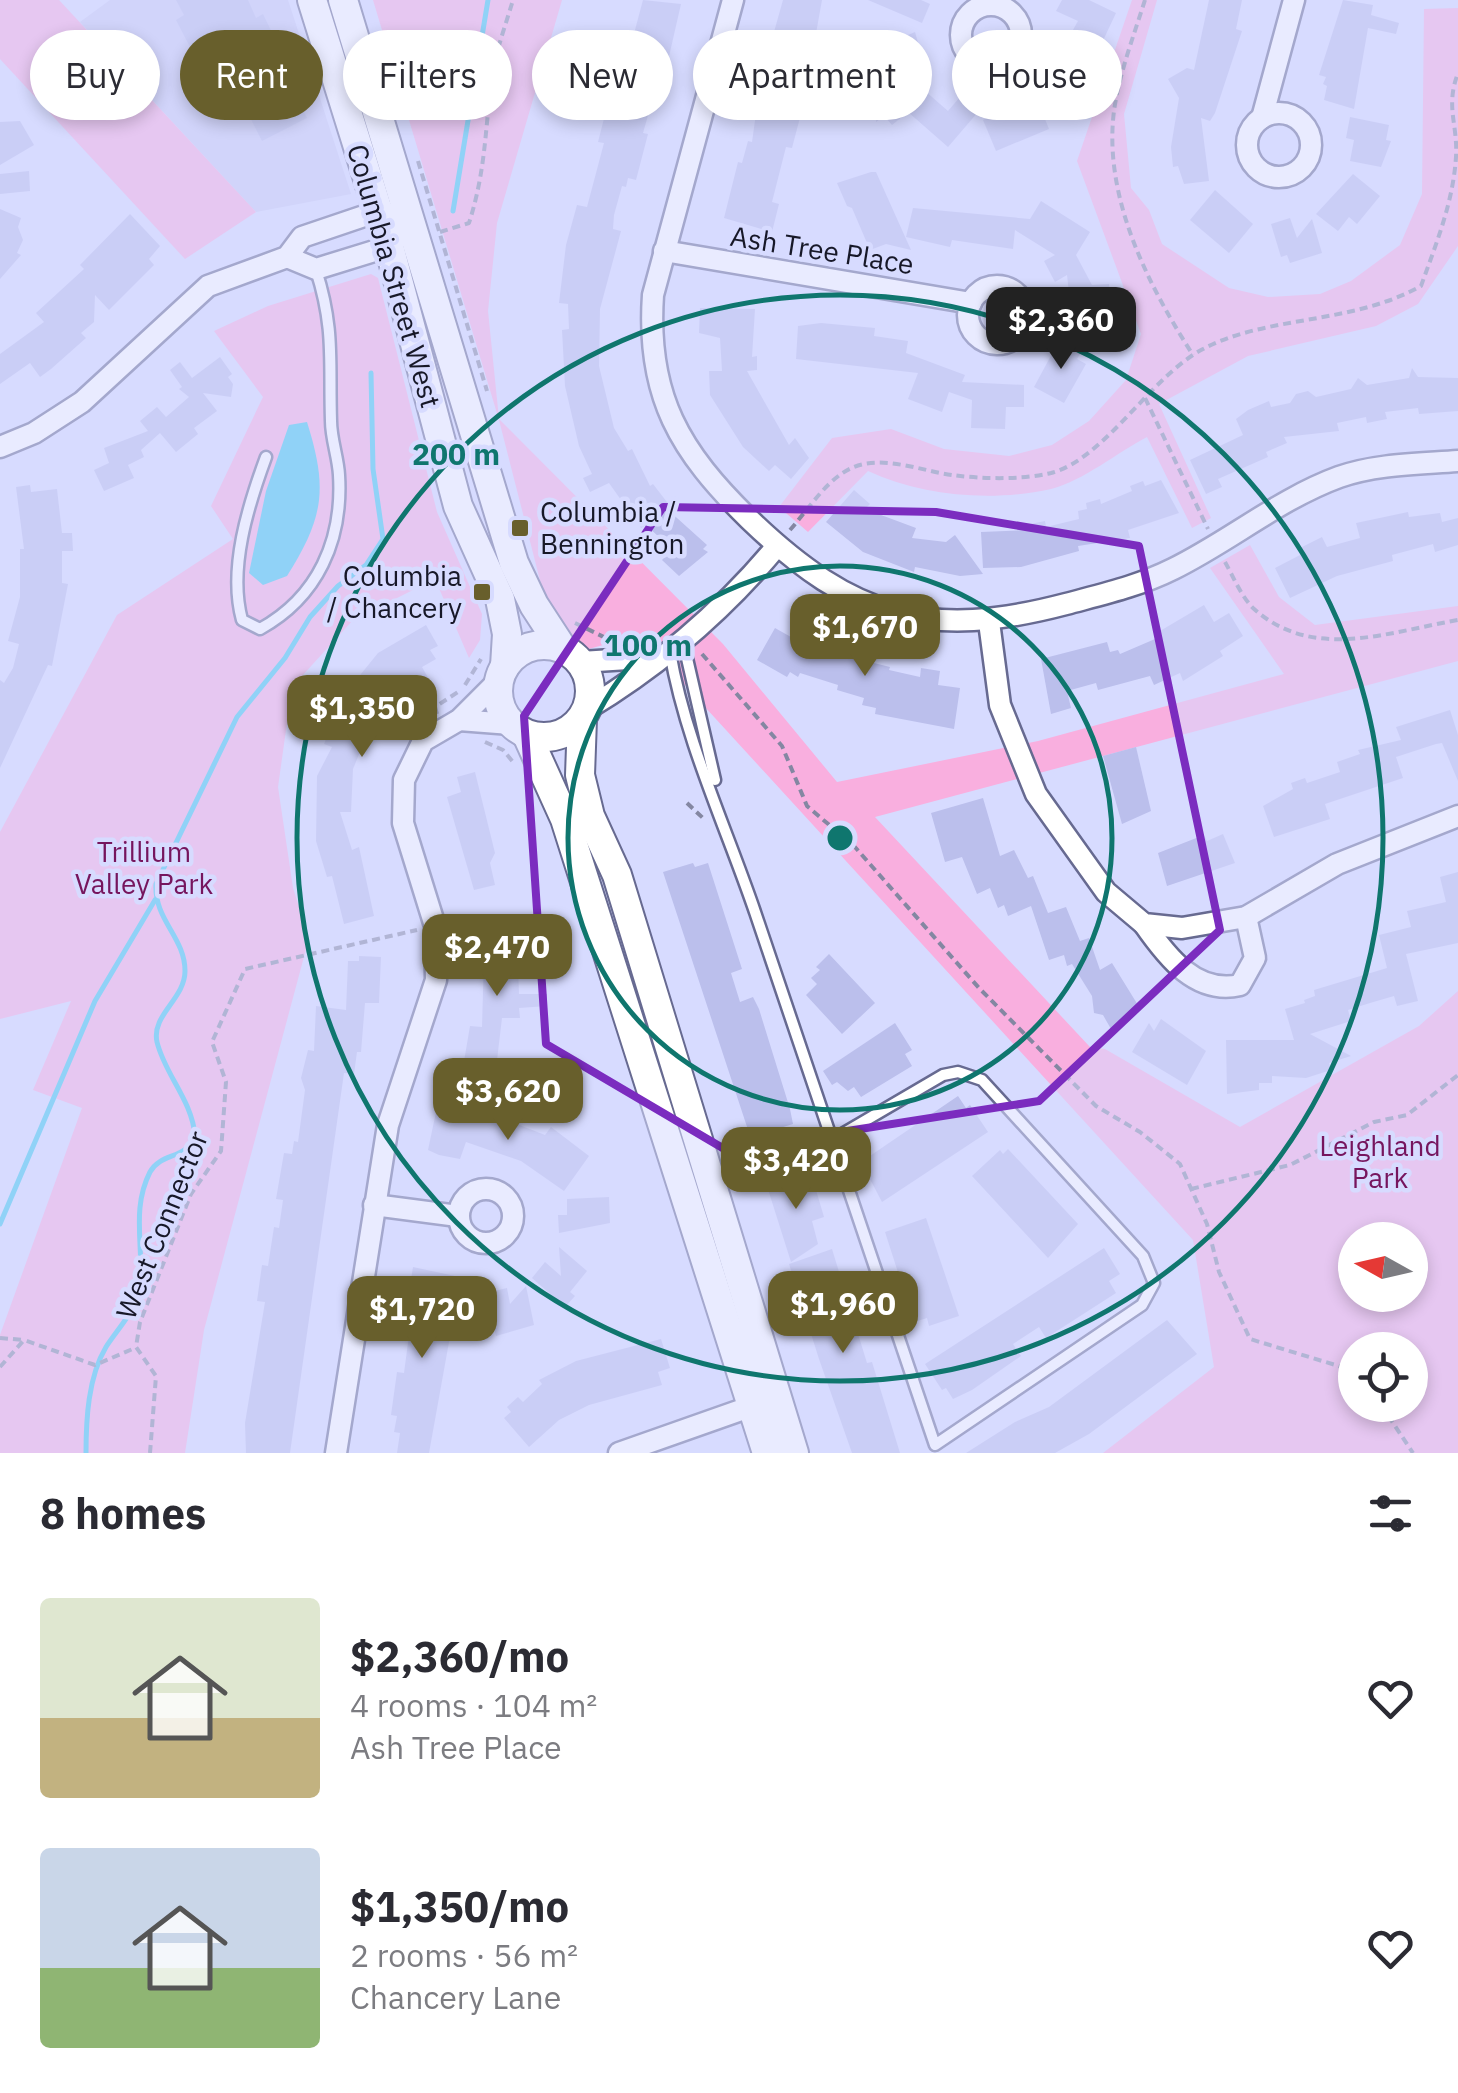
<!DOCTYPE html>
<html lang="en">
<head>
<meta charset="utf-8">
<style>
	:root { --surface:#fff; --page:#f2f2f3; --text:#2b2b33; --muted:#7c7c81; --accent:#685f2c }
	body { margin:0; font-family:"IBM Plex Sans",sans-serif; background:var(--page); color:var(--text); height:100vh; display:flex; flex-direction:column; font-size:38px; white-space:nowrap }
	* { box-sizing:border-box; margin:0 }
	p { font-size:32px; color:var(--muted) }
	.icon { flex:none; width:55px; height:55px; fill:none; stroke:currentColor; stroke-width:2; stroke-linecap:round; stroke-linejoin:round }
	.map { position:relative; height:1453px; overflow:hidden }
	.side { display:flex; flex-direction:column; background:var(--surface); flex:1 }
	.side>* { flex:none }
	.top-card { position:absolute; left:30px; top:30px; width:1400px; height:90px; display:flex; gap:20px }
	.needle { width:65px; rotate:278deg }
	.tools { position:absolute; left:1338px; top:1222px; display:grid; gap:20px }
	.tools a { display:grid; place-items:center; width:90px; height:90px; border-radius:50%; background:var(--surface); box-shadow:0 5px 15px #0003; font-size:50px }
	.price { position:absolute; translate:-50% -85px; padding:0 22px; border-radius:20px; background:var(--accent); color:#fff; font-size:32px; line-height:65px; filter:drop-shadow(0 2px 5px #0008) }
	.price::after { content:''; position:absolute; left:50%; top:60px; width:30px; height:22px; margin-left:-15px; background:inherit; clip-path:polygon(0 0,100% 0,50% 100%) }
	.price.current { background:#222; color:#fff }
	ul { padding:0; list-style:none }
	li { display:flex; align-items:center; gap:30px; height:250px; padding:0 40px }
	li span { display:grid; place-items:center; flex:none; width:280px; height:200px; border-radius:10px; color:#555 }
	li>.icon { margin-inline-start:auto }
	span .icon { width:120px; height:120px; fill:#fffc; stroke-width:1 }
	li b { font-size:42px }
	h2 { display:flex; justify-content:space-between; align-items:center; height:120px; padding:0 40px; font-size:42px }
	.pill { padding:0 35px; border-radius:45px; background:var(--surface); box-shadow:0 5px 15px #0003; font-size:35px; line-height:90px }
	.pill.current { background:var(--accent); color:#fff }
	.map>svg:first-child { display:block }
	.built { fill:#c9ccf4 }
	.green { fill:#f9afdf; fill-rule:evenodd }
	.water { fill:#3ac8ee }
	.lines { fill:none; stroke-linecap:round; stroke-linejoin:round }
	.stream { stroke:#3ac8ee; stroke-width:5 }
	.building { fill:#bbbfec }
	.service-casing { stroke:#676a91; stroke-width:15 }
	.minor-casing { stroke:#676a91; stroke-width:25 }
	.secondary-casing { stroke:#676a91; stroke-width:32 }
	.path { stroke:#8487a2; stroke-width:4; stroke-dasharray:8 5; stroke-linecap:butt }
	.service { stroke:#fff; stroke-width:10 }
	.minor { stroke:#fff; stroke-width:20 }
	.secondary { stroke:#fff; stroke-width:28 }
	.marked { fill:none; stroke:#7b2cbf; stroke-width:8; stroke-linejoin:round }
	.ring { fill:none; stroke:#0f766e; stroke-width:5 }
	.poi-dot { fill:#685f2c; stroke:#d7dbff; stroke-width:4 }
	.labels { text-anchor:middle; stroke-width:9; stroke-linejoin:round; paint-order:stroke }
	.street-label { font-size:28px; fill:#171828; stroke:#d7dbff }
	.poi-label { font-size:28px; fill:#171828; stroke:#d7dbff; text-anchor:start }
	.park-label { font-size:28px; fill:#76155e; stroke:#d7dbff }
	.centre { fill:#0f766e; stroke:#d7dbff; stroke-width:5 }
	.ring-label { font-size:30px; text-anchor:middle; font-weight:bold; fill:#0f766e; stroke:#d7dbff; stroke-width:9; stroke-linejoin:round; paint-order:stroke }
</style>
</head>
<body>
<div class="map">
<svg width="1458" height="1453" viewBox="0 0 1458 1453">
	<rect width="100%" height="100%" fill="#d7dbff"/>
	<!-- built -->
	<polygon class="built" points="110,0 288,0 351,194 256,212 80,22"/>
	<!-- green -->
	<g class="green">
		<polygon points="0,0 59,0 256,212 185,259 0,59"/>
		<path d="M373 0H562L497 223 488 311 499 419 723 644 837 782 1038 741 1284 674 1210 568 1250 545 1279 597 1315 625 1458 606V661L875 817 1090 1047 1105 1049 1240 1127 1419 1026 1458 991V1453H1103L1214 1367 1193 1240 639 635 578 652 554 635 499 420ZM1355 1240H1410V1295H1355ZM1355 1350H1410V1405H1355Z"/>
		<path d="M1132 0H1157L1124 114 1131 188 1149 210 1162 244 1229 288 1268 297 1320 294 1351 281 1400 245 1422 194 1424 9 1458 8V246L1418 304 1376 326 1248 356 1159 404 1211 518 1192 528 1147 437C1118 452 1083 481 1051 489 992 502 921 496 868 471L808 532 779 507 832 438 891 429 944 449 1009 456 1052 445 1089 421 1126 380 1141 334 1077 161Z"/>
		<polygon points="371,274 378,278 437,512 482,614 480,640 469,658 435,579 353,620 292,687 278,787 293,888 309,938 204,1330 185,1453 0,1453 0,1335 82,1108 33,1090 71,1001 0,1019 0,832 117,615 233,539 211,506 263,397 214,331 268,306"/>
	</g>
	<!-- water -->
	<path class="water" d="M307 422C328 489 324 517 287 576L263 585 249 573 266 491 289 425Z"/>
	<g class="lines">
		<!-- stream -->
		<g class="stream">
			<polyline points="453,211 488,0"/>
			<polyline points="0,1224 95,1001 155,900"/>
			<path d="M86 1453C86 1420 88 1377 106 1347 116 1331 133 1314 138 1294 147 1254 129 1213 150 1172 161 1152 186 1160 195 1136 192 1100 165 1075 157 1042 151 1015 185 999 185 971 185 937 154 920 156 884L237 717 285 658 310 617 338 586 366 565 383 539 373 469 371 373"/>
		</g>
	</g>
	<!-- building -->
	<g class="building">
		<polygon points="176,0 248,0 256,18 263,14 277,43 271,46 307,118 262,141 226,70 219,74 202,41 190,47 176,20 184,15"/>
		<polygon points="643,0 681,4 665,74 659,92 655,91 643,133 648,134 636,180 628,178 626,187 622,186 614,215 613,229 621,231 600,309 599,366 614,428 628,451 632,449 650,486 653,484 670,506 667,509 707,545 703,549 708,552 679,576 662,560 672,549 646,525 641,528 609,483 590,492 583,478 592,474 579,446 565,386 562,330 569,329 568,304 559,303 566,245 577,205 587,207 604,143 598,142 610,95 617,97"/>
		<polygon points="783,0 822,0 815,39 810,38 802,69 811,71 803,106 792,148 786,147 772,202 779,204 772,232 724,218 738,162 742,163 748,141 752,142 761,78"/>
		<polygon points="868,0 921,0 930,4 922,23"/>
		<polygon points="1062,0 1089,0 1116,13 1092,64 1098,68 1073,113 1037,94 1078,21 1056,11"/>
		<polygon points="1209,0 1242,0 1236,29 1242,31 1215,113 1210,121 1201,118 1209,181 1184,184 1178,166 1173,167 1171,147 1179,98 1168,79 1187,68 1194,70"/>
		<polygon points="1343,0 1373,5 1371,15 1399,23 1396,34 1368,28 1354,109 1324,100 1327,86 1323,84 1326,77 1319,75"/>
		<polygon points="915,32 928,78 916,83 948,111 960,97 978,112 948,147 908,112 892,125 884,116 876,122 878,98 896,89 882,58 889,55 884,45"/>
		<polygon points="1036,97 1049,129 996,151 983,120"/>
		<polygon points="1350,117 1389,125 1386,140 1391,141 1381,167 1350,161 1354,140 1346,138"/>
		<polygon points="20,121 34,145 0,165 0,122"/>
		<polygon points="29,171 30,191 0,194 0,174"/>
		<polygon points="871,172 876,172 911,250 886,244 870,250 852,208 847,206 837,183"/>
		<polygon points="1353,174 1380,196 1357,224 1349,217 1338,231 1316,214"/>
		<polygon points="1215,190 1253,224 1229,253 1190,220"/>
		<polygon points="1041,201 1090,232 1076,255 1092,285 1109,284 1112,320 1066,329 1064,311 1071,310 1067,275 1055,282 1044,261 1055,255 1015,230 1013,249 952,240 950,247 906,237 913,208 1030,219"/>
		<polygon points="0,209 21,218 18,227 23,240 17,253 21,255 0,279"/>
		<polygon points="130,214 160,246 149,259 154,265 109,310 95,295 94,322 81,333 86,338 51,369 40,377 30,363 0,384 0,354 44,322 36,313 84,269 80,265"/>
		<polygon points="1290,218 1297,238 1312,219 1322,253 1290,263 1287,255 1281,257 1271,224"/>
		<polygon points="700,308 755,309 752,357 757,356 757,370 747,371 789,445 795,438 809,458 791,479 775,465 769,471 743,447 710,395 709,371 722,371 720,338 699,333"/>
		<polygon points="821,323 875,328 874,336 908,341 906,353 965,375 962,382 1024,385 1024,407 1006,407 1005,429 971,428 972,400 949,392 942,412 908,399 918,373 796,359 798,326"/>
		<polygon points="1060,339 1082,351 1077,359 1086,364 1064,403 1034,387"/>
		<polygon points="220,357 232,374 228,377 233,384 231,397 203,393 217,411 194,428 198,434 176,452 160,433 141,450 144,457 128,465 134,478 104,491 94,470 109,463 104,448 148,431 140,421 157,407 166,417 189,397 179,389 182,387 170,370 180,362 192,378"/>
		<polygon points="1412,368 1418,377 1458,378 1458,411 1419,414 1418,408 1385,412 1387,419 1367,423 1366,417 1337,423 1339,431 1284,437 1287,443 1266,452 1268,457 1218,479 1222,487 1206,494 1190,460 1243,435 1236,419 1248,410 1269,401 1271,407 1290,403 1296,394 1308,391 1316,397 1351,389 1358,378 1367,385 1409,378"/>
		<polygon points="1161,480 1179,513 1128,530 1130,538 1078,546 1079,551 1021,567 983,568 981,532 1031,530 1030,524 1045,521 1046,527 1079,519 1078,511 1087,509 1086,503 1100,499 1101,504 1132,491 1130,486 1143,481 1145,486"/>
		<polygon points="30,485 31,492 57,489 62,533 72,533 73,551 62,551 62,583 68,584 52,666 48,665 0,768 0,680 4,683 13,668 19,644 8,641 20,597 20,549 24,549 16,487"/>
		<polygon points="854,490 870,504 865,509 916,528 912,538 946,542 955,535 983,574 960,576 915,567 914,572 863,552 826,522"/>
		<polygon points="1408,512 1409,517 1440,513 1442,522 1458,518 1458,545 1435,552 1433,544 1392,555 1393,561 1337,576 1290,598 1275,568 1302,554 1300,548 1322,537 1327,547 1360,538 1356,523"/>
		<polygon points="1204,605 1214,622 1229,613 1243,636 1220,651 1223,656 1183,681 1180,673 1154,685 1150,676 1098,690 1096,683 1067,691 1071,708 1051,714 1041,659 1107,642 1110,652 1118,650 1120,654 1162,636 1160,631"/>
		<polygon points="426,625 438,646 430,650 436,659 422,667 430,681 398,700 362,747 353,769 351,812 340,812 352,850 359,847 374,916 344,924 332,876 327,877 316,841 317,776 332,747 324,744 344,695 378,653"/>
		<polygon points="775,628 798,641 805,628 823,638 819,646 868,656 866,661 890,667 889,670 920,677 921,668 940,671 938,685 960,688 954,729 875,714 876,708 862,705 864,698 837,690 838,685 800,673 798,677 790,672 787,677 757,660"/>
		<polygon points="1450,710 1458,735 1458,781 1442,743 1436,744 1396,757 1403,778 1325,804 1330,819 1274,837 1263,806 1293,789 1291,783 1305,778 1307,783 1340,772 1337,762 1360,754 1358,750 1401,740 1396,727"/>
		<polygon points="1136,747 1151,811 1122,824 1103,756"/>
		<polygon points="475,772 495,853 490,863 495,885 474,890 447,797 461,792 457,777"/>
		<polygon points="983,798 1000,856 1014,850 1028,878 1033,876 1048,913 1066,907 1080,941 1089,938 1100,970 1112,963 1141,1010 1111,1029 1103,1015 1094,1013 1092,996 1072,964 1067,966 1064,955 1049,960 1031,906 1008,916 1004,905 998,908 990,888 977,894 962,857 945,862 931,813"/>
		<polygon points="1223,834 1235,863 1167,886 1158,853 1204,835 1207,841"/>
		<polygon points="693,863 695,867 708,863 742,969 731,973 740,1002 753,997 759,1009 790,1109 793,1124 780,1128 782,1133 752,1142 663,872"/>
		<polygon points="1458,872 1458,943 1406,954 1418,1001 1397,1006 1394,996 1370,1003 1348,1010 1351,1021 1310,1034 1351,1056 1329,1063 1331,1070 1306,1078 1272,1076 1272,1083 1259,1083 1259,1090 1227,1094 1226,1040 1294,1040 1285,1009 1305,1003 1304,1000 1315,996 1314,990 1387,968 1379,935 1411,927 1407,911 1446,902 1440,877"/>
		<polygon points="508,920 508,936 517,936 519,994 547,994 547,1006 519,1008 520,1018 502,1018 495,1077 462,1073 470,1026 482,1027 485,921"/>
		<polygon points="829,954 875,1003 842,1034 806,995 817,984 811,978 820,970 816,967"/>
		<polygon points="359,956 381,957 379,1003 365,1003 361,1052 357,1052 354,1074 344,1073 290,1453 246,1453 245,1423 265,1302 257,1301 262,1265 268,1266 274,1227 279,1228 283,1200 276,1199 284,1153 292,1154 294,1141 298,1142 305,1090 301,1078 308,1050 314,1051 316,1006 346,1010 348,961 359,961"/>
		<polygon points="1161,1019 1206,1051 1187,1085 1132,1052 1149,1023 1154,1031"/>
		<polygon points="895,1023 912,1050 905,1054 912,1066 861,1097 854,1087 848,1091 837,1082 832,1085 823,1071"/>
		<polygon points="958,1096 966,1108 970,1105 988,1132 882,1202 861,1162"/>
		<polygon points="447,1107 480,1114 481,1110 545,1135 551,1127 589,1156 564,1191 521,1161 466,1142 460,1159 439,1155 428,1150 436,1112 445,1114"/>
		<polygon points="1008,1149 1078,1224 1048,1258 972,1176 1000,1150 1003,1154"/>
		<polygon points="796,1173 797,1177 811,1173 824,1217 812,1221 818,1244 791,1262 766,1183"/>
		<polygon points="609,1197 610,1223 559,1233 558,1215 567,1215 567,1199"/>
		<polygon points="926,1218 959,1316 929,1326 927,1318 914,1322 885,1232"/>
		<polygon points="559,1247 587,1271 570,1292 575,1296 565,1307 532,1278 545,1262 561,1276"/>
		<polygon points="1104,1248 1120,1274 1109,1281 1116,1293 1046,1338 1039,1327 1013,1344 1021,1356 972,1390 953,1399 946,1388 942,1390 925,1364"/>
		<polygon points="832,1249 867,1363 872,1362 900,1453 852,1453 819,1359 789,1264"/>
		<polygon points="413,1267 455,1276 451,1297 443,1296 438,1329 451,1331 429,1453 397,1453 400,1433 394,1432 397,1416 391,1415 397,1372 404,1373 409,1335 402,1334"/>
		<polygon points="526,1286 534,1325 496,1336 486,1293 507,1288 510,1304"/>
		<polygon points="1167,1320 1197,1354 1089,1434 1055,1453 966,1453 1015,1422 1049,1407"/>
		<polygon points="661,1339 670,1368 658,1372 662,1385 589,1405 559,1420 529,1447 504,1418 511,1412 507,1407 518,1397 523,1402 542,1384 539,1380 576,1361"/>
	</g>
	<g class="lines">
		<!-- service casing -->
		<g class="service-casing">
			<g id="service">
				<path d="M266 457C248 506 228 569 242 620L260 629C318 597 343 540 339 475 338 457 331 439 331 421 329 361 335 329 316 270"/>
				<polyline points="683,641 715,780"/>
				<path d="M670 652C685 740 726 827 755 912 815 1090 875 1268 935 1445L1142 1305 1154 1283 1143 1256 982 1080 958 1072 943 1075 832 1140 710 1178"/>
			</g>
		</g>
		<!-- minor casing -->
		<g class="minor-casing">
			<g id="minor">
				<path d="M733 0 653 295C646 396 680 452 750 520 853 619 929 640 1066 604 1103 594 1139 586 1173 569 1230 541 1279 499 1339 477 1376 464 1418 464 1458 461"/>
				<circle cx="991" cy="35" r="30"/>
				<circle cx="1279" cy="145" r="32"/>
				<polyline points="1262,118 1294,0"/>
				<polyline points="664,251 971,303"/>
				<circle cx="997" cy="315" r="29"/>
				<polyline points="0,447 34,433 82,402 208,286 287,257 302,237 367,215 378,211 411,219 389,246 371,252 316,269 287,257"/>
				<polyline points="989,622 1000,705 1036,794 1106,892 1144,924 1182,928 1246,917 1337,864 1458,816"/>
				<polyline points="581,662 659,657"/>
				<path d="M587 709C660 665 722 612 777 546"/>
				<polyline points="459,720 511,724"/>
				<path d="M1144 924C1167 957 1196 995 1240 985L1255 958 1246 917"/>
				<circle cx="486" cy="1216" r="27"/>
				<polyline points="374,1205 458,1216"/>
				<polyline points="336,1453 388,1125 436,980 435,926 403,823 404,780 423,741 459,720 498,681"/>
				<polyline points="619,1453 761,1403"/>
			</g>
		</g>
		<!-- secondary casing -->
		<g class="secondary-casing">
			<g id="secondary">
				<polyline points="312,0 389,246 458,506 500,599 507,634 505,666"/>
				<polyline points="343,0 514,563 534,605 562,648"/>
				<circle cx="544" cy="691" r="46"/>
				<polyline points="582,719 580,775 590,816 617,875 794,1453"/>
				<polyline points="527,735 565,819 767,1453"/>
			</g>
		</g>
		<!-- path -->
		<g class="path">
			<path d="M1145 0C1134 35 1119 74 1114 111 1103 197 1148 285 1193 355"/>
			<polyline points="418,161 487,391"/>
			<path d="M440 232 469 223C485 173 485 134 491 84 494 56 505 27 513 0"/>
			<polyline points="1145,398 1208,529"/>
			<path d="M790 530C808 510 828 477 854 467 884 455 922 471 952 475 982 479 1021 480 1051 473 1105 459 1151 376 1203 349 1267 315 1351 325 1421 286 1436 244 1453 203 1456 157 1458 124 1445 107 1458 73"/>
			<path d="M1225 562C1233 576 1241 596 1253 608 1312 662 1388 632 1458 620"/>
			<polyline points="575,623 608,639 627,636"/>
			<polyline points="794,640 798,621 808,616 814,604"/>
			<polyline points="702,654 782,746 807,806 854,846 979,988 1096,1106 1140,1132 1180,1164 1207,1224 1219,1272 1250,1339 1355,1371"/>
			<polyline points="465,685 481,659"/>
			<polyline points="437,714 435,707 458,692"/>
			<polyline points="485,742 503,750 513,762"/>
			<polyline points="687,803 705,820"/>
			<polyline points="1191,1189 1290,1165 1374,1122 1407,1115 1458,1075"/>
			<polyline points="0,1338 24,1340"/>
			<polyline points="0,1367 24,1340 95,1365 135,1348"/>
			<polyline points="1381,1405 1413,1453"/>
			<polyline points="150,1453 156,1376 136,1347 140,1322 191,1194 221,1151 226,1082 212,1042 245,969 417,930"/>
		</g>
		<!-- service -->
		<use href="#service" class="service"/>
		<!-- minor -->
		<use href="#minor" class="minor"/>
		<!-- secondary -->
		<use href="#secondary" class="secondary"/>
	</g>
	<!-- marked area -->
	<path d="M0 0H1458V1453H0ZM663 507 936 512 1139 546 1220 930 1039 1101 726 1150 546 1044 524 716Z" fill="#d7dbff" fill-opacity=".55" fill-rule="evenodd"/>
	<path class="marked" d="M663 507 936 512 1139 546 1220 930 1039 1101 726 1150 546 1044 524 716Z"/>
	<!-- distance rings -->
	<g class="ring">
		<circle cx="840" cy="838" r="272"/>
		<circle cx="840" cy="838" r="543"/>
	</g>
	<!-- markers -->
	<g class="poi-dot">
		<rect x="510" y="518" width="20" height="20" rx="5"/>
		<rect x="472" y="582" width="20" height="20" rx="5"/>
	</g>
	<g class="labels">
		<!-- street labels -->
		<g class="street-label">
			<text transform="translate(822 250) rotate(9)" y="10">Ash Tree Place</text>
			<text transform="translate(394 276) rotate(74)" y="10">Columbia Street West</text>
			<text transform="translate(162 1225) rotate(-68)" y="10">West Connector</text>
		</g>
		<!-- poi labels -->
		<g class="poi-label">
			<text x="540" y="522">Columbia /<tspan x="540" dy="32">Bennington</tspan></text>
			<text x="462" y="586" text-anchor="end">Columbia<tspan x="462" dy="32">/ Chancery</tspan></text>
		</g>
		<!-- park labels -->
		<g class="park-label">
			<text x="144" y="862">Trillium<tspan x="144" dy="32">Valley Park</tspan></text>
			<text x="1380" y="1156">Leighland<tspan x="1380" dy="32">Park</tspan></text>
		</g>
	</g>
	<circle cx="840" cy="838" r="15" class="centre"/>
	<g class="ring-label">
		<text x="456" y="465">200 m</text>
		<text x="648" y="656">100 m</text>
	</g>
</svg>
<div class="tools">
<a><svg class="needle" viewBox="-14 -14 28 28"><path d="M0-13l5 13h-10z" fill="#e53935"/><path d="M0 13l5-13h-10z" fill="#7c7c81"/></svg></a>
<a><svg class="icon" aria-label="locate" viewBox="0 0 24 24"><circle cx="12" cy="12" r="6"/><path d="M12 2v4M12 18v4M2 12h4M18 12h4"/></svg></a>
</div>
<b class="price current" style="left:1061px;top:372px">$2,360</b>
<b class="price" style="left:865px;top:679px">$1,670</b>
<b class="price" style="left:362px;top:760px">$1,350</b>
<b class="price" style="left:497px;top:999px">$2,470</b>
<b class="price" style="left:508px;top:1143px">$3,620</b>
<b class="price" style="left:796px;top:1212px">$3,420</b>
<b class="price" style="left:843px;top:1356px">$1,960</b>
<b class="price" style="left:422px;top:1361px">$1,720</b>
<div class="top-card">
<a class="pill">Buy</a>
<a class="pill current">Rent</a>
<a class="pill">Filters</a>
<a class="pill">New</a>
<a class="pill">Apartment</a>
<a class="pill">House</a>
</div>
</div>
<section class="side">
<h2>8 homes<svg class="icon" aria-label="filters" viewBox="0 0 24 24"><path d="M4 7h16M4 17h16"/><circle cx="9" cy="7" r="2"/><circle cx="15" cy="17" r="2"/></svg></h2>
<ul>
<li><span style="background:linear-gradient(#dfe7d0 60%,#c2b280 0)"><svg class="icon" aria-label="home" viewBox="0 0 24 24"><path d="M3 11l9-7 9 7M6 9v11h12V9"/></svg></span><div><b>$2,360/mo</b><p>4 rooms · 104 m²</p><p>Ash Tree Place</p></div><svg class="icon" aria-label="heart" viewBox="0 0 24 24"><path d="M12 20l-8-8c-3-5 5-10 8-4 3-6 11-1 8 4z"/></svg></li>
<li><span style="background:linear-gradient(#c9d6e8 60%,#8fb573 0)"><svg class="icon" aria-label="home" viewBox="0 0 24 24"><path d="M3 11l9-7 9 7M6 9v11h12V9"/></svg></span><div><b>$1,350/mo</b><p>2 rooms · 56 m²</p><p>Chancery Lane</p></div><svg class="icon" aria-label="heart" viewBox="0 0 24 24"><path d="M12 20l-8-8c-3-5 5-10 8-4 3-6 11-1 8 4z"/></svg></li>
</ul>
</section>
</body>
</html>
